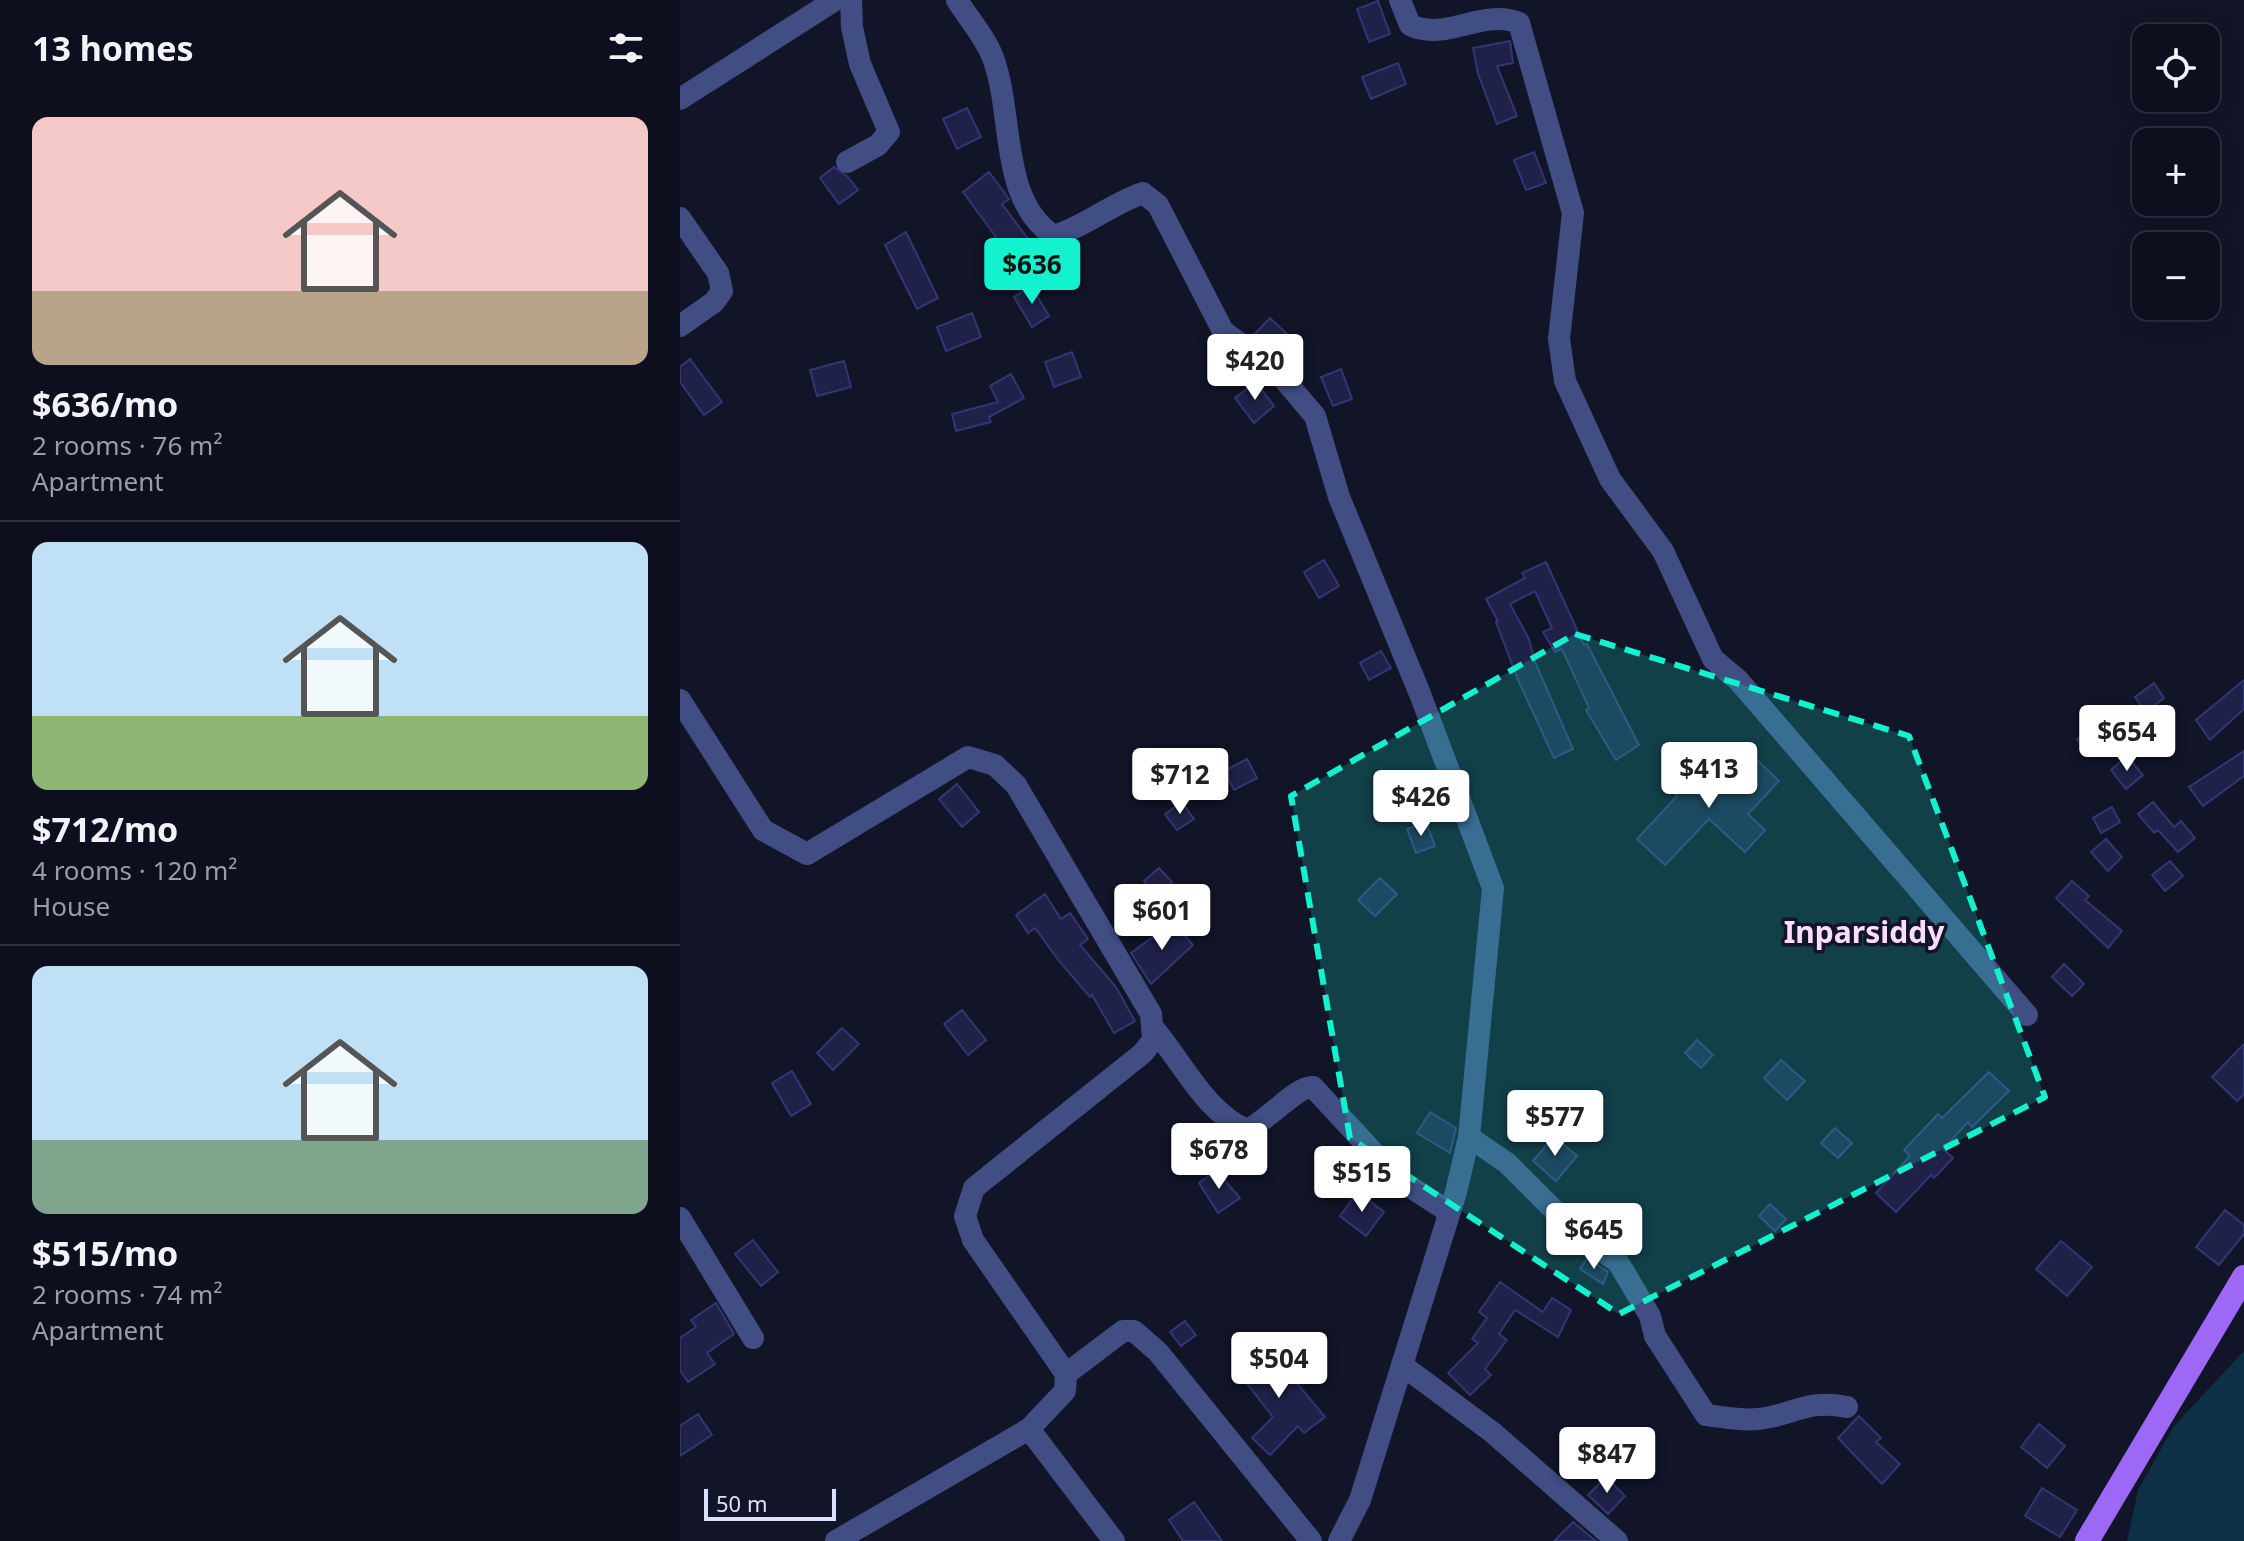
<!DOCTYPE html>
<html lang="en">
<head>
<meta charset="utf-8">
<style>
	:root { --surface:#0e0f1e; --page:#171827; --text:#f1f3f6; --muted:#9b9ca4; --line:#2e2f3c; --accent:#12f2cf }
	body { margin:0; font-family:"Noto Sans",sans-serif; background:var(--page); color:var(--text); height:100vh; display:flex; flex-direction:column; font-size:30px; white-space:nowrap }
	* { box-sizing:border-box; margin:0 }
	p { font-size:26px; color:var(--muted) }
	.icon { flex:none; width:44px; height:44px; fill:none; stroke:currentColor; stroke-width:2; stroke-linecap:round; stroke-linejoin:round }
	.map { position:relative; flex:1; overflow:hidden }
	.details { display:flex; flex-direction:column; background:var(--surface); width:680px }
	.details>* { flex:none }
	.tools { position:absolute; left:1452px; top:24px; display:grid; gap:16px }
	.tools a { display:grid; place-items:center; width:88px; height:88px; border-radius:16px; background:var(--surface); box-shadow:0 4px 20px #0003,0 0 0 2px var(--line); font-size:40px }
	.scale { position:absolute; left:24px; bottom:20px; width:132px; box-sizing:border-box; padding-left:8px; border:4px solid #dbe0fd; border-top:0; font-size:22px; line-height:28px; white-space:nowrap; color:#dbe0fd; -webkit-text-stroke:6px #121428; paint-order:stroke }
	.price { position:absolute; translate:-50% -68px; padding:0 18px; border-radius:8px; background:#fff; color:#222; font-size:26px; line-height:52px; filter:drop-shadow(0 2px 4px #0008) }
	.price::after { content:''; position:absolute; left:50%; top:48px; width:24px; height:18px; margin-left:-12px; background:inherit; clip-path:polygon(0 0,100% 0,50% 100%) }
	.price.current { background:var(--accent); color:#111 }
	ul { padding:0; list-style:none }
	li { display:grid; align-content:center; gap:16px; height:424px; padding:0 32px }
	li+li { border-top:2px solid var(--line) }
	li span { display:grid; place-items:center; height:248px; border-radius:16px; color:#555 }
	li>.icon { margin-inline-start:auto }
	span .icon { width:144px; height:144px; fill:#fffc; stroke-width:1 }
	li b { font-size:34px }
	h2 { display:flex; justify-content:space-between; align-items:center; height:96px; padding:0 32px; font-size:34px }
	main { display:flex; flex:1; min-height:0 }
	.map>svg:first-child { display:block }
	.water { fill:#0e3045 }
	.building { fill:#1f2148; stroke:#323672; stroke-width:2 }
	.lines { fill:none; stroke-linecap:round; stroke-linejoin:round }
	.minor { stroke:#404e84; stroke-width:22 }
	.major { stroke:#9d68f6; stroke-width:24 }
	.marked { fill:#12f2cf; fill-opacity:0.2; stroke:#12f2cf; stroke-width:6; stroke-dasharray:16 10; stroke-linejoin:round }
	.labels { text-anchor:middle; stroke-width:7; stroke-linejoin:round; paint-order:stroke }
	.quarter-label { font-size:30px; font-weight:bold; fill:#fdddfa; stroke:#121428 }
</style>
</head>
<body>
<main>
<section class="details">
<h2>13 homes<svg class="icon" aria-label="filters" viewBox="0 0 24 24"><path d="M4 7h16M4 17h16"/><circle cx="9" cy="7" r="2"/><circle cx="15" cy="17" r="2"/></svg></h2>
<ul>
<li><span style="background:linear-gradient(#f6c9c9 70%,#b9a48a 0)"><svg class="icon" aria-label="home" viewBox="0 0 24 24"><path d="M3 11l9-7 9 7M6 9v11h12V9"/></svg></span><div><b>$636/mo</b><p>2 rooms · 76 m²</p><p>Apartment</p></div></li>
<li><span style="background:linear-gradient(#bfe0f5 70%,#8fb573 0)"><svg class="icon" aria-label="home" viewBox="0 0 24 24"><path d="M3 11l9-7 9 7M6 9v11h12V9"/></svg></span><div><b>$712/mo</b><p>4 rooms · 120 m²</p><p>House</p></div></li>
<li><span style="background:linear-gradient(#bfe0f5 70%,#7fa58c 0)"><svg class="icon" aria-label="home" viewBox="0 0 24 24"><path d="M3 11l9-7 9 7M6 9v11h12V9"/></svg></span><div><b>$515/mo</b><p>2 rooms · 74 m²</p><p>Apartment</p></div></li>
</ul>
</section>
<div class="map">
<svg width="1564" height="1541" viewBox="0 0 1564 1541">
	<rect width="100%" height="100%" fill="#121428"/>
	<!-- water -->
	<polygon class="water" points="1564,1351 1564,1541 1447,1541 1458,1490 1494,1426"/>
	<!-- building -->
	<g class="building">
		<polygon points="698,1 710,34 689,42 677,9"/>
		<polygon points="830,41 833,63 817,66 837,116 817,124 798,74 793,48"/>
		<polygon points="718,63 726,84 691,99 682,77"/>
		<polygon points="287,108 301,137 277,149 263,119"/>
		<polygon points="854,152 866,183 846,190 834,160"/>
		<polygon points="154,167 167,176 178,190 159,204 140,178"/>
		<polygon points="309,172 329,199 322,204 357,251 331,270 310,242 316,237 283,192"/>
		<polygon points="226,232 258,298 237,309 205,245"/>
		<polygon points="351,286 369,316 352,327 334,297"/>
		<polygon points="292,313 301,337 266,351 257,327"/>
		<polygon points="590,318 622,348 608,363 573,336"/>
		<polygon points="392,352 401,377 374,387 365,362"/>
		<polygon points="10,359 42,402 24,415 0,382 0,367"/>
		<polygon points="164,361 171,387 137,396 130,370"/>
		<polygon points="661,369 672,399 653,406 641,377"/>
		<polygon points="331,374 344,398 309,417 311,422 276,431 272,414 318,402 310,386"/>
		<polygon points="576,382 594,406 574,423 555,398"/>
		<polygon points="644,560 659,586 639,598 624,572"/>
		<polygon points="866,562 904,645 907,644 959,745 936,760 906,710 909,708 882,649 875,652 863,632 872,628 855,591 830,604 849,639 855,662 893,749 874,758 838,680 816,622 818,621 806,599 845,578 842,573"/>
		<polygon points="701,651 711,668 689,680 680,663"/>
		<polygon points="1564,680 1564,709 1530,740 1516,720"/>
		<polygon points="1474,683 1484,698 1466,712 1455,697"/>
		<polygon points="1417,725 1427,740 1407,754 1397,739"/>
		<polygon points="1564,751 1564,776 1523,806 1509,787"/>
		<polygon points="1447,756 1463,775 1446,789 1431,770"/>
		<polygon points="1075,758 1099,781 1068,814 1085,830 1065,852 1029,819 985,865 957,839 997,796 986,786 1009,760 1043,793"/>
		<polygon points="567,759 577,778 554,790 544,771"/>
		<polygon points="734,773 748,806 731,813 716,781"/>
		<polygon points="277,784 299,812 282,827 259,799"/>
		<polygon points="502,802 514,819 497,830 485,814"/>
		<polygon points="1473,802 1494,827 1501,821 1515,838 1498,852 1478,830 1474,833 1458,814"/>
		<polygon points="1432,807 1440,822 1421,833 1413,818"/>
		<polygon points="746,822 755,846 736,853 727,829"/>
		<polygon points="1426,839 1442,857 1428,871 1411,852"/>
		<polygon points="1490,861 1503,876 1485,891 1472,875"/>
		<polygon points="479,868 492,882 476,895 464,881"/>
		<polygon points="700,878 717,894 695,916 678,900"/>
		<polygon points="1392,881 1409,896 1405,900 1442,931 1428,948 1376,898"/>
		<polygon points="365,894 381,919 390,913 408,939 400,945 436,987 455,1021 434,1033 412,995 410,997 379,961 355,928 348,933 336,915"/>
		<polygon points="493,922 513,945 471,984 451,953"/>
		<polygon points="1384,964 1404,984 1392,996 1372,977"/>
		<polygon points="282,1010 306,1040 288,1055 264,1024"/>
		<polygon points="162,1028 179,1044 153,1070 137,1053"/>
		<polygon points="1017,1040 1033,1055 1021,1068 1005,1053"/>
		<polygon points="1564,1044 1564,1094 1557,1101 1532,1077"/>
		<polygon points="1101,1060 1125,1081 1107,1100 1084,1078"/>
		<polygon points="112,1071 131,1104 111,1116 92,1083"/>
		<polygon points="1309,1072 1329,1091 1292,1127 1288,1122 1263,1149 1273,1158 1254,1178 1251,1175 1216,1212 1196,1193 1230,1156 1224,1150 1258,1114 1262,1118"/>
		<polygon points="750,1112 776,1128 770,1153 737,1133"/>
		<polygon points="1155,1128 1172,1143 1158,1158 1141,1143"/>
		<polygon points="874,1136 897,1156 876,1181 853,1161"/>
		<polygon points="536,1170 560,1198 538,1213 519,1183"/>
		<polygon points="678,1192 704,1212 686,1236 660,1216"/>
		<polygon points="1090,1204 1106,1219 1095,1231 1079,1216"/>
		<polygon points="1545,1210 1564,1225 1564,1234 1539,1265 1516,1247"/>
		<polygon points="73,1240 98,1272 81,1286 55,1254"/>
		<polygon points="1381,1241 1412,1267 1387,1296 1356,1269"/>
		<polygon points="907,1258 928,1272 923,1284 900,1269"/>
		<polygon points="820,1282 863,1312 872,1298 891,1310 878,1337 835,1310 819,1334 827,1340 805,1369 811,1375 790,1395 768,1373 798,1343 792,1339 807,1318 799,1312"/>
		<polygon points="36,1303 54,1334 27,1353 35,1364 8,1382 0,1370 0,1338 16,1327 11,1320"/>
		<polygon points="505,1321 516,1335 501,1346 490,1332"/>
		<polygon points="587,1347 645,1417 624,1433 618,1426 590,1455 572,1438 593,1417 557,1371"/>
		<polygon points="18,1414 32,1435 0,1456 0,1426"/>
		<polygon points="1179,1416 1201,1438 1196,1442 1220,1464 1202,1484 1158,1438"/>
		<polygon points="1359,1424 1385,1446 1367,1468 1341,1447"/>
		<polygon points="926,1477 945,1496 928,1514 908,1495"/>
		<polygon points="1362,1488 1397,1510 1380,1537 1345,1516"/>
		<polygon points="514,1502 542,1541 503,1541 489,1520"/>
		<polygon points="893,1522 916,1541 874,1541"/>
	</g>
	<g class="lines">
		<!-- minor -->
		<g class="minor">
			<path d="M277 0C288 18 306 38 313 58 334 113 319 201 374 236 406 226 431 204 463 193L478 205 543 331 596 370 635 416 659 497 740 694 813 888 789 1137 776 1192 680 1500 659 1541"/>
			<path d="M720 0 730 25C766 42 803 8 839 23L893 213 879 339 885 381 930 479 983 551 1033 659 1058 680 1347 1015"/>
			<polyline points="0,99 155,0"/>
			<polyline points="167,162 198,145 209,132 180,64 172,27 171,0"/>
			<polyline points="0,218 38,273 42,291 34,302 0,326"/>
			<polyline points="0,700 83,830 127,854 288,757 315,765 336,785 471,1014 473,1040 463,1053 294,1188 285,1216 293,1240 386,1374 385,1391 349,1429 434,1541"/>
			<path d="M474 1029C503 1063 525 1112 567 1130 587 1121 618 1085 633 1087L718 1179 769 1212"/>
			<path d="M789 1137 827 1163 901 1237 938 1262 970 1316 975 1336 1026 1415C1044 1417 1061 1421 1078 1419 1114 1415 1126 1399 1167 1407"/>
			<polyline points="0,1218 73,1338"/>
			<polyline points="722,1365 812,1432 937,1541"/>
			<polyline points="386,1374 443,1331 454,1331 478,1352 631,1541"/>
			<polyline points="156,1541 349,1429"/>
		</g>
		<!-- major -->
		<polyline class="major" points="1407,1541 1564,1277"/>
	</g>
	<!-- marked area -->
	<path class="marked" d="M895 634 1229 736 1365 1097 939 1314 670 1138 611 796Z"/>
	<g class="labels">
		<!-- quarter labels -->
		<g class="quarter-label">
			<text x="1184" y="943">Inparsiddy</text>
		</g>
	</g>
</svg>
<div class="tools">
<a><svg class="icon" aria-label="locate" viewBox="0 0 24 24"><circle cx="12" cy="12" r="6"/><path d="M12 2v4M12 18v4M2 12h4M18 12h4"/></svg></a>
<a>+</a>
<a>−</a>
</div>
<div class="scale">50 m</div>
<b class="price current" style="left:352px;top:306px">$636</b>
<b class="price" style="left:575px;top:402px">$420</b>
<b class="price" style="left:1447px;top:773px">$654</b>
<b class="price" style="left:1029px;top:810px">$413</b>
<b class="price" style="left:500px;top:816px">$712</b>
<b class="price" style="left:741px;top:838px">$426</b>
<b class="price" style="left:482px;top:952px">$601</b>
<b class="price" style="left:875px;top:1158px">$577</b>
<b class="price" style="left:539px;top:1191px">$678</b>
<b class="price" style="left:682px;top:1214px">$515</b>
<b class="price" style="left:914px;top:1271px">$645</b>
<b class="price" style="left:599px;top:1400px">$504</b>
<b class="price" style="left:927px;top:1495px">$847</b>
</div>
</main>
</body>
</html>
